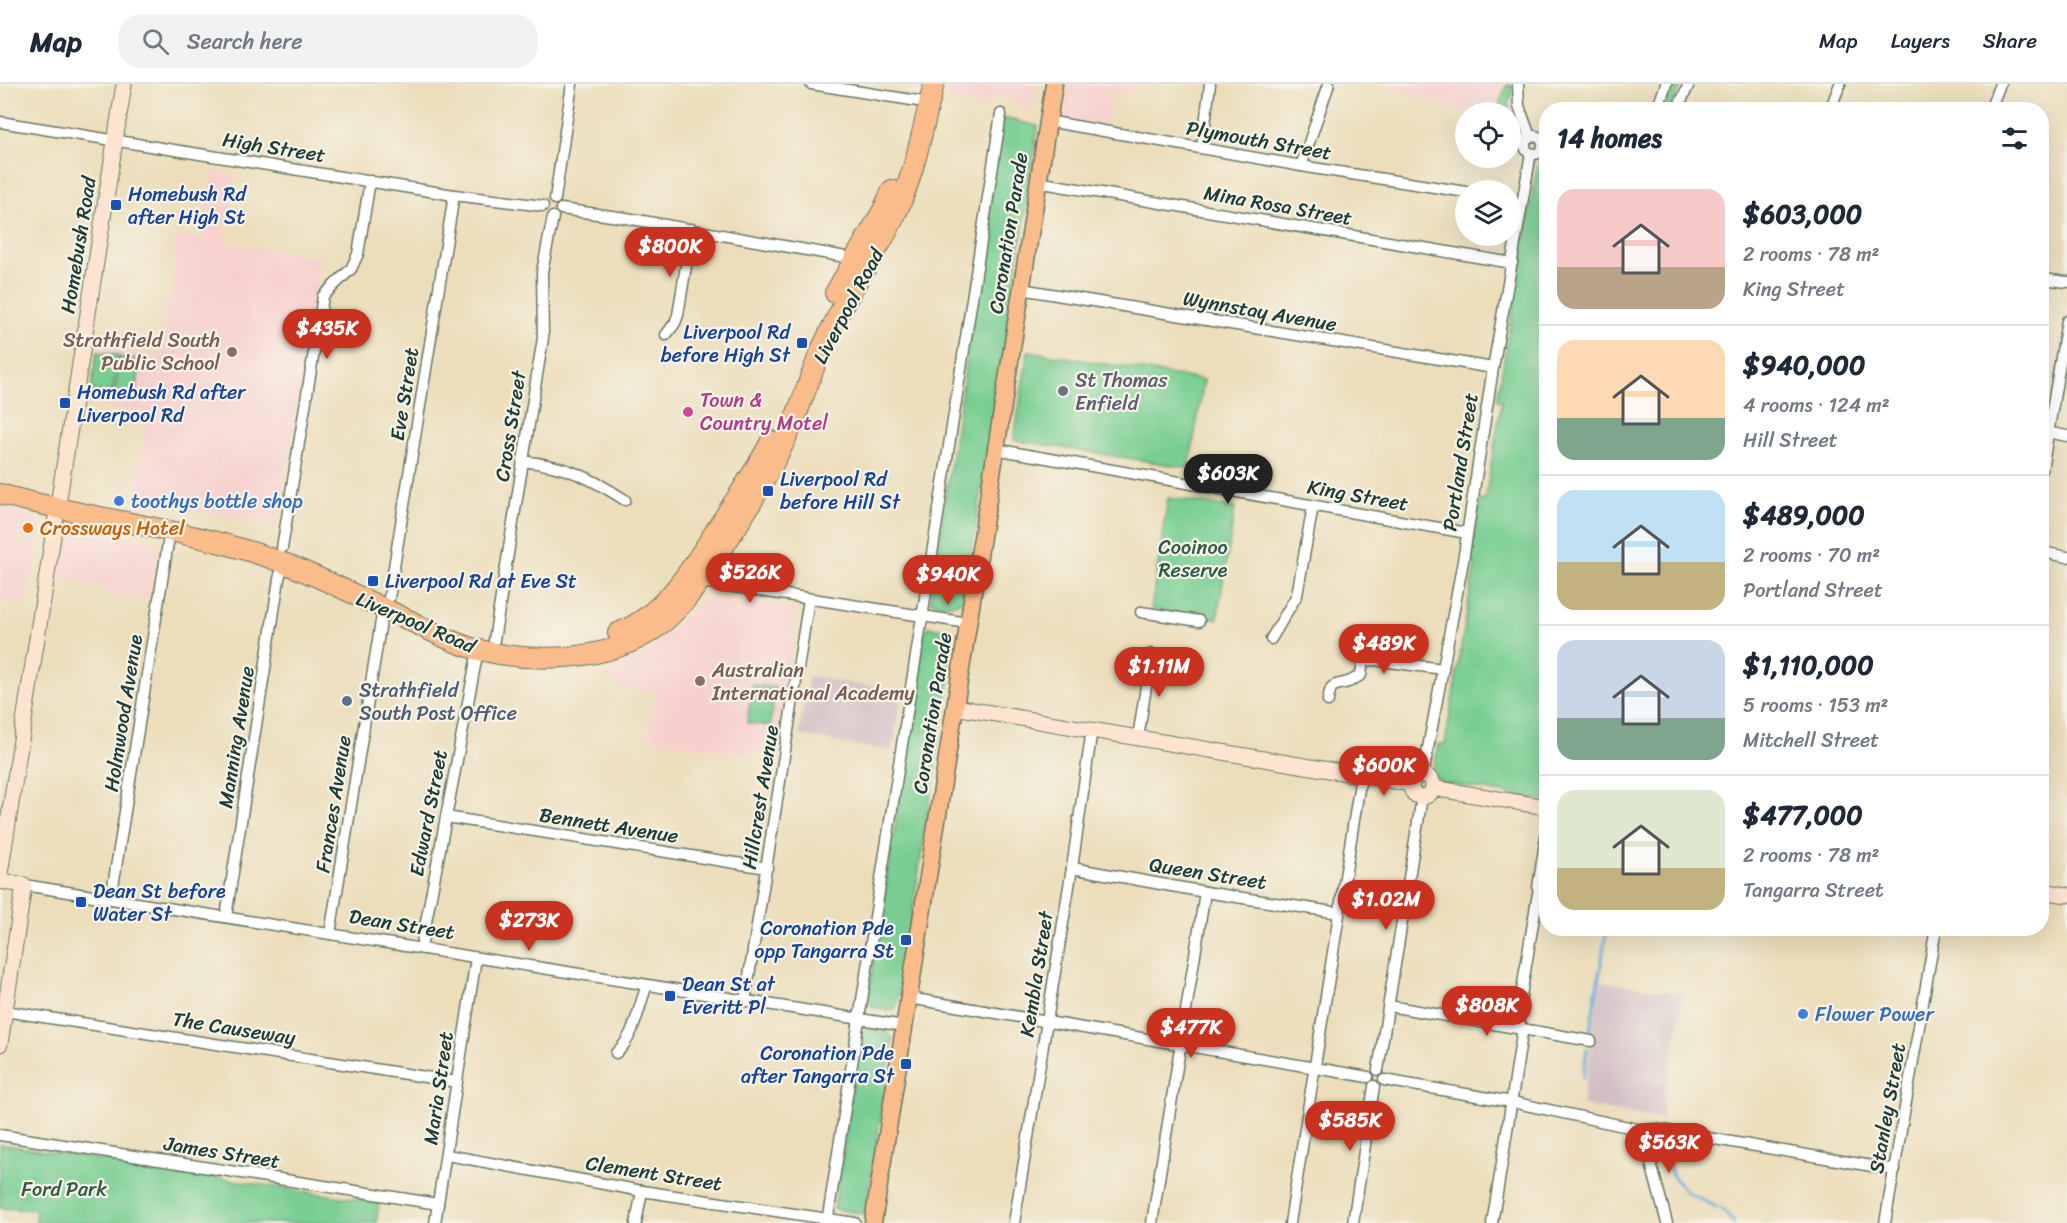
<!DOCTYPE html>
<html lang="en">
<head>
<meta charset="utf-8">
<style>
	:root { --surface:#fff; --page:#f2f2f3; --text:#1f2937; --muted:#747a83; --line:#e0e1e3; --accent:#c8321e }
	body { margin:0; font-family:Sriracha,sans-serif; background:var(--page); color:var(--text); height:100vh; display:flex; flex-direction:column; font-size:22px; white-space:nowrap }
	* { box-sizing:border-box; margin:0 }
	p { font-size:20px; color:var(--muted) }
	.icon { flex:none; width:33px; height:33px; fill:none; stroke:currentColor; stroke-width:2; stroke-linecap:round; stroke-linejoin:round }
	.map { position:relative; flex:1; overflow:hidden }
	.side { position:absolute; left:1539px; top:18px; width:510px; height:834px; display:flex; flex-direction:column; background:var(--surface); border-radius:24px; box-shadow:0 6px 24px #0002 }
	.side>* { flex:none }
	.tools { position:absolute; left:1455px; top:18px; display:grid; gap:12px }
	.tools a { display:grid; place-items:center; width:66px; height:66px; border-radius:50%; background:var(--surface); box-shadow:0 6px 24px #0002; font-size:30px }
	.price { position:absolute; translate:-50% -51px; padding:0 14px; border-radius:21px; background:var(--accent); color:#fff; font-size:20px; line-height:39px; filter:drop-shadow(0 2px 3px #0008) }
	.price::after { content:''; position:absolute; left:50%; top:36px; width:18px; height:14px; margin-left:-9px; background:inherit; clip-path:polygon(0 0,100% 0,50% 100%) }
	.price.current { background:#222; color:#fff }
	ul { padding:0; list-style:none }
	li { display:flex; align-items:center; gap:18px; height:150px; padding:0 18px }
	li+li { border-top:2px solid var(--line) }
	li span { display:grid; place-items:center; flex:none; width:168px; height:120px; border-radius:18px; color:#555 }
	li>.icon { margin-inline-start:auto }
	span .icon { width:72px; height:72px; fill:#fffc; stroke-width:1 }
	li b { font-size:26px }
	h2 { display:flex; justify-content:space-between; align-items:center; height:72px; padding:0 18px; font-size:26px }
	header { display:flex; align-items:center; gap:36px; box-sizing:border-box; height:84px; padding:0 30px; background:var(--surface); border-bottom:2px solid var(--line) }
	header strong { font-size:28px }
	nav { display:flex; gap:33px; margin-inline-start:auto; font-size:21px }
	.search { width:420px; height:54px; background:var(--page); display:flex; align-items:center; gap:15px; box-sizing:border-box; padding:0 21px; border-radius:24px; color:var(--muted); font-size:22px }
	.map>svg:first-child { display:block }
	.built { fill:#f7d0ce }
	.industrial { fill:#d2bec4 }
	.green { fill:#78ce92; stroke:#4c8663; stroke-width:1.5 }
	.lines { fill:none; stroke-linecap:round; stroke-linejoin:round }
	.stream { stroke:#64aada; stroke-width:3 }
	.canal { stroke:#64aada; stroke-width:9 }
	.street-casing { stroke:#677563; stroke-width:13 }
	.secondary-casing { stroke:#677563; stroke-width:17 }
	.primary-casing { stroke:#677563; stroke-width:19 }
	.highway-casing { stroke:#677563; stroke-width:22 }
	.street { stroke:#fff; stroke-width:10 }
	.secondary { stroke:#fde4d0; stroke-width:15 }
	.primary { stroke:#f9bc8a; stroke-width:16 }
	.highway { stroke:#f9bc8a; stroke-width:20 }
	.transit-dot { fill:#1a4fb4; stroke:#f7f3e8; stroke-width:2 }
	.education-dot { fill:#8d6e63; stroke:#f7f3e8; stroke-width:2 }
	.worship-dot { fill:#6b7280; stroke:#f7f3e8; stroke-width:2 }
	.hotel-dot { fill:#d1479c; stroke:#f7f3e8; stroke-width:2 }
	.shop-dot { fill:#3f7fe0; stroke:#f7f3e8; stroke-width:2 }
	.food-dot { fill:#e8710a; stroke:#f7f3e8; stroke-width:2 }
	.service-dot { fill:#5c6f8a; stroke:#f7f3e8; stroke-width:2 }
	.labels { text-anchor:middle; stroke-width:4.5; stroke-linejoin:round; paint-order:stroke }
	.street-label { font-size:20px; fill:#1f3d34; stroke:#f7f3e8 }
	.transit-label { font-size:20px; fill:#164399; stroke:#f7f3e8; text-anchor:start }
	.education-label { font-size:20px; fill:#785e54; stroke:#f7f3e8; text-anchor:end }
	.worship-label { font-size:20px; fill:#5b616d; stroke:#f7f3e8; text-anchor:start }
	.hotel-label { font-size:20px; fill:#b23c85; stroke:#f7f3e8; text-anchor:start }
	.shop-label { font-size:20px; fill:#366cbe; stroke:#f7f3e8; text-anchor:start }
	.food-label { font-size:20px; fill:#c56008; stroke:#f7f3e8; text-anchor:start }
	.park-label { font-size:20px; fill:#315a47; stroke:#f7f3e8 }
	.service-label { font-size:20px; fill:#4e5e75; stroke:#f7f3e8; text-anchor:start }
</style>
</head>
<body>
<header>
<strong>Map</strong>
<div class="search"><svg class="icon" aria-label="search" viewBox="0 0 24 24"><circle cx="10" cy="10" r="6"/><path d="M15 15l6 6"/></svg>Search here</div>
<nav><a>Map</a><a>Layers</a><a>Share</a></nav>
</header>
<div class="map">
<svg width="2067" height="1139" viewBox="0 0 2067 1139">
	<rect width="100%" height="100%" fill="#f7f3e8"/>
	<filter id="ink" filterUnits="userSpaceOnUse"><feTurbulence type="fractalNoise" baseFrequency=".0167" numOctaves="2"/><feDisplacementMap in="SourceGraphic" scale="12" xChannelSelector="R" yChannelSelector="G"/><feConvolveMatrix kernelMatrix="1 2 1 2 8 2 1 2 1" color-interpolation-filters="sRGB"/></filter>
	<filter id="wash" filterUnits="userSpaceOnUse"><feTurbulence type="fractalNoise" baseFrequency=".008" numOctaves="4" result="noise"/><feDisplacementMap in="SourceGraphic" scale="24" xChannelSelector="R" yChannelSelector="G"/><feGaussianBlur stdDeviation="1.35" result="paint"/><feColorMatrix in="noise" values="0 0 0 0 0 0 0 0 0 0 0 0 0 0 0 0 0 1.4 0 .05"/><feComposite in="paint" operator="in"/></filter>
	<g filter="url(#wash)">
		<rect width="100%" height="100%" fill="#ecdebb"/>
		<!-- built -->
		<g class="built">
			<polygon points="950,0 1037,0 1032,29 1012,15 996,12 990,21 948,18 946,11"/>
			<polygon points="1066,0 1134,0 1132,11 1111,7 1106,40 1061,32"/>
			<polygon points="1385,0 1502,0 1491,28 1466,28 1465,30"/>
			<polygon points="214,87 235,91 224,158 322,174 277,443 135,412 147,329 88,320 97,263 157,272 167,216 172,216 176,151 203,155"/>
			<polygon points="0,423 39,434 41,439 28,519 0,515"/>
			<polygon points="69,442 159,459 150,516 101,508 101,501 60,494"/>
			<polygon points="707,512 798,525 773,673 647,655 656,607 621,603 607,591 618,581 645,571"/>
		</g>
		<!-- industrial -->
		<g class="industrial">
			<polygon points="808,592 901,608 892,668 799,651"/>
			<polygon points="1600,897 1684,910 1661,1035 1582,1021"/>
		</g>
		<!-- green -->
		<g class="green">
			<polygon points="1507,0 1512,0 1511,15 1508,16 1510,28 1496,28"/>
			<polygon points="1671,0 1682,0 1671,25 1663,26"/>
			<path d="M1003 34 1038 42 994 335 963 516C953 523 941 521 930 517Z"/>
			<polygon points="1546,74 1546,717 1442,698 1433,689 1438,660 1445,660 1475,479 1469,479 1480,416 1485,417 1502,317 1497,316 1538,78"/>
			<polygon points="1028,267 1204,296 1189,384 1014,356"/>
			<polygon points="97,268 118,271 112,309 91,306"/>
			<polygon points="120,273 141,276 135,314 114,310"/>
			<polygon points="1168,414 1235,424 1217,535 1151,525"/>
			<polygon points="928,543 950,546 951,558 946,590 949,596 899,912 896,923 892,926 872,923 868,915 925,548"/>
			<polygon points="752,601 775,604 770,642 747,639"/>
			<polygon points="866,945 888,949 893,955 865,1130 834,1125 861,948"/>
			<polygon points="0,1060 379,1119 376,1139 36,1139 36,1126 0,1124"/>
		</g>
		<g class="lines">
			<!-- stream -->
			<g class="stream">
				<polyline points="1590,946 1607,844"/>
				<polyline points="1583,993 1587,965"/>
				<polyline points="1663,1060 1672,1091 1685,1107 1724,1127 1734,1139"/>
			</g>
			<!-- canal -->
			<polyline class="canal" points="1659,1055 1663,1060"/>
		</g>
	</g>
	<g filter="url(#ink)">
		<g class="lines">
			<!-- street casing -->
			<g class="street-casing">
				<g id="street">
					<polyline points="811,0 918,17"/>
					<polyline points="1518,0 1519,22 1530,53"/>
					<polyline points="1657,26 1666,0"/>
					<polyline points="1677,26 1689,0"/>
					<polyline points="1830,26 1840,0"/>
					<polyline points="1990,26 2000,0"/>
					<polyline points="1047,37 1313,84 1466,108"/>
					<polyline points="0,38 454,111 543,122"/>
					<circle cx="1534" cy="61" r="9"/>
					<polyline points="1202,64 1210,0"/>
					<polyline points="1301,82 1329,0"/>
					<polyline points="1037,98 1512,179"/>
					<polyline points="555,115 572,0"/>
					<polyline points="561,125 626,134 857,175"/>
					<polyline points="2042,195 2067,198"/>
					<polyline points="1021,205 1493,284"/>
					<polyline points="666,251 675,239 678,231 692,145"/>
					<polyline points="2042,347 2067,352"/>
					<polyline points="995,365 1467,449"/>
					<path d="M522 377C566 382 588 392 625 416"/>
					<polyline points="2042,386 2067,237"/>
					<polyline points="282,464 323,212 351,185 358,170 370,97"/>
					<polyline points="2042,468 2067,473"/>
					<polyline points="699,494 709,499 968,539"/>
					<polyline points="389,514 454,111"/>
					<polyline points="1141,528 1199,537"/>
					<polyline points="1271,555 1297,511 1313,422"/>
					<polyline points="494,556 543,254 542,188 553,133"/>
					<path d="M1328 617C1331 598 1332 603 1348 598 1352 597 1357 593 1361 591L1363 577 1374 576 1443 585"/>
					<polyline points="1138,654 1151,570"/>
					<polyline points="1423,691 1463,477 1493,284 1531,69"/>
					<polyline points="446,733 767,784"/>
					<polyline points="1072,784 1205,808 1339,829"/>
					<polyline points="24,801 904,942"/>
					<polyline points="1538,804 1546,752"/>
					<polyline points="111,815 168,459 171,448"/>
					<polyline points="226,833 279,495 283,479"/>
					<polyline points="330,850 383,525"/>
					<polyline points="421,864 478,566"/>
					<polyline points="909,914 1368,993"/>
					<polyline points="745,917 809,515"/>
					<polyline points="1389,922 1591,957"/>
					<polyline points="5,927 457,998"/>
					<path d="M616 969C635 953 638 924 647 901"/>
					<polyline points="1378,986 1422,713"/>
					<polyline points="1384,996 1512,1018 1642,1046 1656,1045 1895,1086"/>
					<polyline points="1642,1046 1667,1139"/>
					<polyline points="0,1051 438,1120"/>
					<polyline points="447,1071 642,1107 855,1139"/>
					<polyline points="435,1139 476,874"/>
					<polyline points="636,1139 642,1107"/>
					<polyline points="827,1139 1001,30"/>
					<polyline points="1014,1139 1072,784 1092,645"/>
					<polyline points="1152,1139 1205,808"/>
					<polyline points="1290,1139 1361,692"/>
					<polyline points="1353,1139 1374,1002"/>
					<path d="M1492 1139C1503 1076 1512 1013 1522 950V945L1517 936 1538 809"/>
					<polyline points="1885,1139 1936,844"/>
				</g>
			</g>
			<!-- secondary casing -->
			<g class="secondary-casing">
				<g id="secondary">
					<polyline points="955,623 1412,700"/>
					<circle cx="1422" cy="702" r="11"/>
					<polyline points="1433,704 1546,723"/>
					<polyline points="0,790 124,0"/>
					<polyline points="0,797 24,801 0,960"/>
					<polyline points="2042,807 2067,811"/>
				</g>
			</g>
			<!-- primary casing -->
			<g class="primary-casing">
				<polyline id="primary" points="873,1139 1054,0"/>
			</g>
			<!-- highway casing -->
			<g class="highway-casing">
				<g id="highway">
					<polyline points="835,209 883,126 892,106"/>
					<path d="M0 410C92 436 190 444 281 478 321 493 361 514 400 532 426 544 451 559 479 566 535 579 608 578 656 544 681 526 699 499 716 474 744 433 770 390 791 344 802 318 811 290 822 264 831 245 841 224 852 206 865 183 881 162 892 138 914 95 922 46 934 0"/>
					<path d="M618 549C669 528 694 479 723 435 739 410 757 384 771 357"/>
				</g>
			</g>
			<!-- street -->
			<use href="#street" class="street"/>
			<!-- secondary -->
			<use href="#secondary" class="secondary"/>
			<!-- primary -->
			<use href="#primary" class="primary"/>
			<!-- highway -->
			<use href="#highway" class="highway"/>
		</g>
	</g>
	<!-- markers -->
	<g class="transit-dot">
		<rect x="110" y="115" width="12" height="12" rx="3"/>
		<rect x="796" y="253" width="12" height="12" rx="3"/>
		<rect x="59" y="313" width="12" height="12" rx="3"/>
		<rect x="762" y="401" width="12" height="12" rx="3"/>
		<rect x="367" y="491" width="12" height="12" rx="3"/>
		<rect x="75" y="812" width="12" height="12" rx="3"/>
		<rect x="900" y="850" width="12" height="12" rx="3"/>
		<rect x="664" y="906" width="12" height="12" rx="3"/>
		<rect x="900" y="974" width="12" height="12" rx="3"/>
	</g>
	<g class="education-dot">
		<circle cx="232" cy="268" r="6"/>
		<circle cx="700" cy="597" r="6"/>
	</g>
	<circle class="worship-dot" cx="1063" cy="307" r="6"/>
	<circle class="hotel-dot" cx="688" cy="328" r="6"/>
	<g class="shop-dot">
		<circle cx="119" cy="417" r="6"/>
		<circle cx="1803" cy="930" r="6"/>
	</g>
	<circle class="food-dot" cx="28" cy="444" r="6"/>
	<circle class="service-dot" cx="347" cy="617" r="6"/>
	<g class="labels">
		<!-- street labels -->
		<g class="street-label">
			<text transform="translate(1259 56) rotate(10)" y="7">Plymouth Street</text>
			<text transform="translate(274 63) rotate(9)" y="7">High Street</text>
			<text transform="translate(1278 121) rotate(10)" y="7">Mina Rosa Street</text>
			<text transform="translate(1008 149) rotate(-81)" y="7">Coronation Parade</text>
			<text transform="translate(78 161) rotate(-81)" y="7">Homebush Road</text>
			<text transform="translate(848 222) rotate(-62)" y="7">Liverpool Road</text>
			<text transform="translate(1260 227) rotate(10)" y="7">Wynnstay Avenue</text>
			<text transform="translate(404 310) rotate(-81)" y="7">Eve Street</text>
			<text transform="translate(510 342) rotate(-81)" y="7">Cross Street</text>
			<text transform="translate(1460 378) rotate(-81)" y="7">Portland Street</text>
			<text transform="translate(1358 411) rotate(10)" y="7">King Street</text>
			<text transform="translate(416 538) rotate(23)" y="7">Liverpool Road</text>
			<text transform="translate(123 629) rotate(-81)" y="7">Holmwood Avenue</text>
			<text transform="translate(932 629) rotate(-81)" y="7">Coronation Parade</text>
			<text transform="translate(236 653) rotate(-81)" y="7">Manning Avenue</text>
			<text transform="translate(760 713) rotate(-81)" y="7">Hillcrest Avenue</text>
			<text transform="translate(333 720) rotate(-81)" y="7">Frances Avenue</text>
			<text transform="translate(428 729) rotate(-79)" y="7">Edward Street</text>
			<text transform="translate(609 741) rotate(9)" y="7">Bennett Avenue</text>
			<text transform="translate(1208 789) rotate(9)" y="7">Queen Street</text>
			<text transform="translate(402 840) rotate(9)" y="7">Dean Street</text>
			<text transform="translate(1036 890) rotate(-81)" y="7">Kembla Street</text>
			<text transform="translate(234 944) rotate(9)" y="7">The Causeway</text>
			<text transform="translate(438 1004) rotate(-82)" y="7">Maria Street</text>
			<text transform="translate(1887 1024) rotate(-80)" y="7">Stanley Street</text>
			<text transform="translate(222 1068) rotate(9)" y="7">James Street</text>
			<text transform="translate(654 1089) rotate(9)" y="7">Clement Street</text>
		</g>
		<!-- transit labels -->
		<g class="transit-label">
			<text x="128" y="117">Homebush Rd<tspan x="128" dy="23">after High St</tspan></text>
			<text x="790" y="255" text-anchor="end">Liverpool Rd<tspan x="790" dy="23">before High St</tspan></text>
			<text x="77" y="315">Homebush Rd after<tspan x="77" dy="23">Liverpool Rd</tspan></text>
			<text x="780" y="402">Liverpool Rd<tspan x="780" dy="23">before Hill St</tspan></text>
			<text x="385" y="504">Liverpool Rd at Eve St</text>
			<text x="93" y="814">Dean St before<tspan x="93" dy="23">Water St</tspan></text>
			<text x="894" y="851" text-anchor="end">Coronation Pde<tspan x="894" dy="23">opp Tangarra St</tspan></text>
			<text x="682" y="907">Dean St at<tspan x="682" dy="23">Everitt Pl</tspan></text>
			<text x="894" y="976" text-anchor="end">Coronation Pde<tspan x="894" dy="23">after Tangarra St</tspan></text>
		</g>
		<!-- education labels -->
		<g class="education-label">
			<text x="220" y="263">Strathfield South<tspan x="220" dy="23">Public School</tspan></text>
			<text x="712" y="593" text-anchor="start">Australian<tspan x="712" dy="23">International Academy</tspan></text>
		</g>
		<!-- worship labels -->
		<g class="worship-label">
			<text x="1075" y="303">St Thomas<tspan x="1075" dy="23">Enfield</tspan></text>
		</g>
		<!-- hotel labels -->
		<g class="hotel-label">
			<text x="700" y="323">Town &amp;<tspan x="700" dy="23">Country Motel</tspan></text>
		</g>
		<!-- shop labels -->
		<g class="shop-label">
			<text x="131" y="424">toothys bottle shop</text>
			<text x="1815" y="937">Flower Power</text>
		</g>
		<!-- food labels -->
		<g class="food-label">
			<text x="40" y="451">Crossways Hotel</text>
		</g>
		<!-- park labels -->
		<g class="park-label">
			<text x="1193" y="470">Cooinoo<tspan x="1193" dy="23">Reserve</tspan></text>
			<text x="64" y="1112">Ford Park</text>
		</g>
		<!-- service labels -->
		<g class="service-label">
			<text x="359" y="613">Strathfield<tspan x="359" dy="23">South Post Office</tspan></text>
		</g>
	</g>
</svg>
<div class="tools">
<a><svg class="icon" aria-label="locate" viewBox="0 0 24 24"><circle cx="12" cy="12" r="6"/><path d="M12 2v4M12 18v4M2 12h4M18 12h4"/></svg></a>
<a><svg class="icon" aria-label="layers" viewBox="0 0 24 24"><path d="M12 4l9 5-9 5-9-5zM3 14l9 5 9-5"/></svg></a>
</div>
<b class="price" style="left:670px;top:194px">$800K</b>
<b class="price" style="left:327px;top:276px">$435K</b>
<b class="price current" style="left:1228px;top:421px">$603K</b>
<b class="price" style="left:750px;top:520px">$526K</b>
<b class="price" style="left:948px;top:522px">$940K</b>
<b class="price" style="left:1384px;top:591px">$489K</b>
<b class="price" style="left:1159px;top:614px">$1.11M</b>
<b class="price" style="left:1384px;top:713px">$600K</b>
<b class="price" style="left:1386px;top:847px">$1.02M</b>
<b class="price" style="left:529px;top:868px">$273K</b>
<b class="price" style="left:1487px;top:953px">$808K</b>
<b class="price" style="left:1191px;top:975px">$477K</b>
<b class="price" style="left:1350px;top:1068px">$585K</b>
<b class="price" style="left:1669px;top:1090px">$563K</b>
<section class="side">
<h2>14 homes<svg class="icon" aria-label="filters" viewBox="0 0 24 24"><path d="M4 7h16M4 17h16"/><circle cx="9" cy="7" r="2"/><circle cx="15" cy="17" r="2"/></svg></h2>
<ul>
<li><span style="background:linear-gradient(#f6c9c9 65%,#b9a48a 0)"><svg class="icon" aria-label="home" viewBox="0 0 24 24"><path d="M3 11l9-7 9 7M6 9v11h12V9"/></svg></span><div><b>$603,000</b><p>2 rooms · 78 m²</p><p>King Street</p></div></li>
<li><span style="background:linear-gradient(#ffd9b3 65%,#7fa58c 0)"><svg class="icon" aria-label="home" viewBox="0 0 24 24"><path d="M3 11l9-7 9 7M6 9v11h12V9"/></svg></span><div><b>$940,000</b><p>4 rooms · 124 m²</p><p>Hill Street</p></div></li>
<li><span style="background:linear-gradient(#bfe0f5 60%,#c2b280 0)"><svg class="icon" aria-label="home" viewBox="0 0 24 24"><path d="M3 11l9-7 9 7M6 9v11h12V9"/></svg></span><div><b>$489,000</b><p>2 rooms · 70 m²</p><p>Portland Street</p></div></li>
<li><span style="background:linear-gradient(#c9d6e8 65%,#7fa58c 0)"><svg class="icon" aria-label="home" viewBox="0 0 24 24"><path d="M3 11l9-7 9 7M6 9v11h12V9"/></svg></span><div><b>$1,110,000</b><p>5 rooms · 153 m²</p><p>Mitchell Street</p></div></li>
<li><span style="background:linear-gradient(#dfe7d0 65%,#c2b280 0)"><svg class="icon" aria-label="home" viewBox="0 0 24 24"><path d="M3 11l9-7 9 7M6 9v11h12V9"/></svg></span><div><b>$477,000</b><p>2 rooms · 78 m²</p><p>Tangarra Street</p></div></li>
</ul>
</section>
</div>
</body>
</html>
